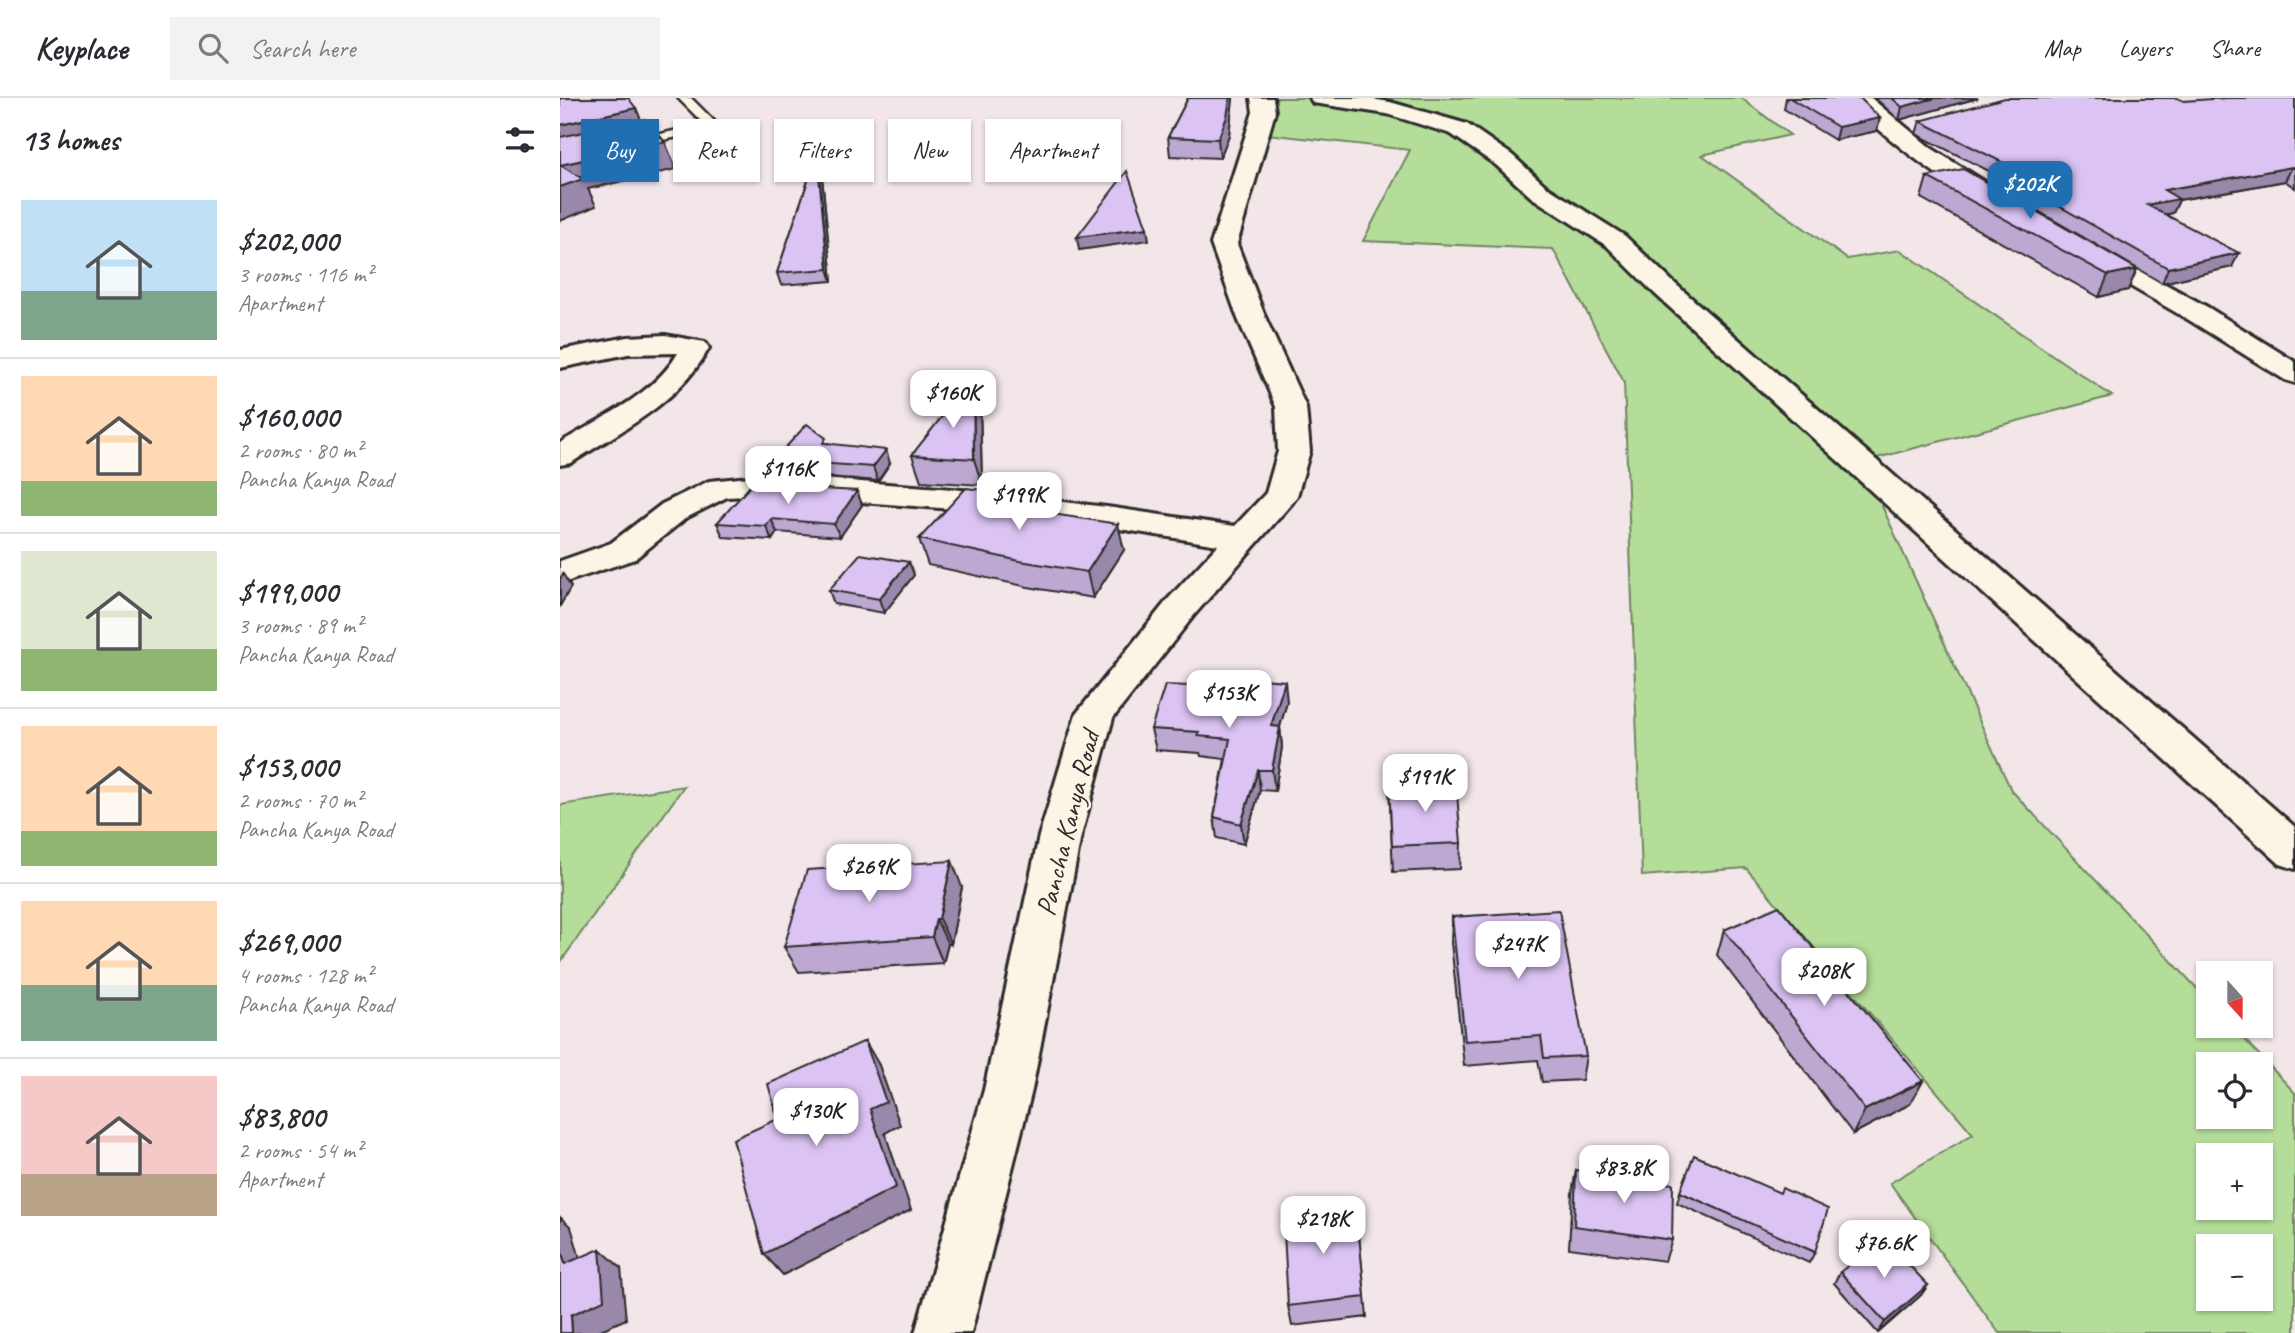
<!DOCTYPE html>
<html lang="en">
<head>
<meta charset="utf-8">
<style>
	:root { --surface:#fff; --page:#f2f2f3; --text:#2b2b33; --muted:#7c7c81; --line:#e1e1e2; --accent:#1f6fb2 }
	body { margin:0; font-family:Caveat,sans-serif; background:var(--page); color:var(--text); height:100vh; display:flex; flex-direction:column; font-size:26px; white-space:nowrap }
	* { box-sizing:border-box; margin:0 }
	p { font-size:23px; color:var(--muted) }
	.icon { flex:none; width:38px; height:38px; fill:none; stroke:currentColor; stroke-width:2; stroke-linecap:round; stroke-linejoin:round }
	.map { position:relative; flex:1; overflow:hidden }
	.panel { display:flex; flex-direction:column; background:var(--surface); width:560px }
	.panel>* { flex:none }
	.hud { position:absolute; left:21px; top:21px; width:665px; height:63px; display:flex; gap:14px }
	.needle { width:46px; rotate:159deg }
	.controls { position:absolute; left:1636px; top:863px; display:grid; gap:14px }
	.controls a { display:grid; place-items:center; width:77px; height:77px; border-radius:0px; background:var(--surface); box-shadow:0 2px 5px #0004; font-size:35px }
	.price { position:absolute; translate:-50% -60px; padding:0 16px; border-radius:14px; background:#fff; color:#222; font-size:23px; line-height:46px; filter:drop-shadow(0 2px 4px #0008) }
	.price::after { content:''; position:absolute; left:50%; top:42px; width:21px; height:16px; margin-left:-10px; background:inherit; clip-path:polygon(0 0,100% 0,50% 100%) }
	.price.on { background:var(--accent); color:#fff }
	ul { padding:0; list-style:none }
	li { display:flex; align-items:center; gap:21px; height:175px; padding:0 21px }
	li+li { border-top:2px solid var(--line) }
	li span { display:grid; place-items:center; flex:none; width:196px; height:140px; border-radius:0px; color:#555 }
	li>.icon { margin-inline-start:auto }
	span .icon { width:84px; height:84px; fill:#fffc; stroke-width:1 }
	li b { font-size:30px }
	h2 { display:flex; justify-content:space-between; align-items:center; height:84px; padding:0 21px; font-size:30px }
	.tag { padding:0 24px; border-radius:0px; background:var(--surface); box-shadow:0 2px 5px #0004; font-size:24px; line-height:63px }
	.tag.on { background:var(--accent); color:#fff }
	header { display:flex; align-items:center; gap:42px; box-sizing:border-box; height:98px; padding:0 35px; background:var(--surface); border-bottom:2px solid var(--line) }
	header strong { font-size:33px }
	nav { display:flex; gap:38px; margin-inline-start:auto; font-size:24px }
	.search { width:490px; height:63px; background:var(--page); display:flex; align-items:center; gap:18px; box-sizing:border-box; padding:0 24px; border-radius:0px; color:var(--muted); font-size:26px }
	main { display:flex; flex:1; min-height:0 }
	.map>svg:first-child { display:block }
	.green { fill:#b4dd99; stroke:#708462; stroke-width:2; fill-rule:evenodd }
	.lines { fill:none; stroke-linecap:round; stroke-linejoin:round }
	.service-casing { stroke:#2b2b2b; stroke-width:5 }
	.minor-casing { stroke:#2b2b2b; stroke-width:6 }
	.service { fill:#fcf5e5; fill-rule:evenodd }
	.minor { fill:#fcf5e5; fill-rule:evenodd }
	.wall { fill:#bca8d1; stroke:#2b2b2b; stroke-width:2 }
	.shaded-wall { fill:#98a; stroke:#2b2b2b; stroke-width:2 }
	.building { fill:#dbc3f3; stroke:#2b2b2b; stroke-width:2 }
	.labels { text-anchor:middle; stroke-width:5; stroke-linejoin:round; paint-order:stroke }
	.street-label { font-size:28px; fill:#2b2b2b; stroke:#fcf5e5 }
</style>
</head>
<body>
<header>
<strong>Keyplace</strong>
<div class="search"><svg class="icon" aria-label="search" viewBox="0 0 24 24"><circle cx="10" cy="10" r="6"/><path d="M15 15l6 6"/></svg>Search here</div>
<nav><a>Map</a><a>Layers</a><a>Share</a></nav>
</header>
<main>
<section class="panel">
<h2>13 homes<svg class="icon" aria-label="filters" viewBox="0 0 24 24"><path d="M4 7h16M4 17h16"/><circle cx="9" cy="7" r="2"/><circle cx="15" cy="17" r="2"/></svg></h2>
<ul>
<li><span style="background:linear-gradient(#bfe0f5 65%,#7fa58c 0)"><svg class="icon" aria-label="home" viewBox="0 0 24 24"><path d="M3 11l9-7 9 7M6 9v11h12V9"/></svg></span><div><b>$202,000</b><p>3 rooms · 116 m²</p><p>Apartment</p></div></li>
<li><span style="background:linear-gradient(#ffd9b3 75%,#8fb573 0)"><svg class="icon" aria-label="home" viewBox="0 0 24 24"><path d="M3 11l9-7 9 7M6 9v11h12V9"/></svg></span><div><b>$160,000</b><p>2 rooms · 80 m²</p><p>Pancha Kanya Road</p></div></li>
<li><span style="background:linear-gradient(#dfe7d0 70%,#8fb573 0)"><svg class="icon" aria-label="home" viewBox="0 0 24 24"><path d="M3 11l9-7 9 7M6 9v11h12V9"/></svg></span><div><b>$199,000</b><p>3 rooms · 89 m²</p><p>Pancha Kanya Road</p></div></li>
<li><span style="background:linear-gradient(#ffd9b3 75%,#8fb573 0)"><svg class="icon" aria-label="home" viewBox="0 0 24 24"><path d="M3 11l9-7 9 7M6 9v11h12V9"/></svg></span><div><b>$153,000</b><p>2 rooms · 70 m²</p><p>Pancha Kanya Road</p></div></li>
<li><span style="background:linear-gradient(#ffd9b3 60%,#7fa58c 0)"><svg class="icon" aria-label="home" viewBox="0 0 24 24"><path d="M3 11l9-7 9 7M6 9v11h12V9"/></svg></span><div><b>$269,000</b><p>4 rooms · 128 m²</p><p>Pancha Kanya Road</p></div></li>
<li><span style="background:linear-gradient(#f6c9c9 70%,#b9a48a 0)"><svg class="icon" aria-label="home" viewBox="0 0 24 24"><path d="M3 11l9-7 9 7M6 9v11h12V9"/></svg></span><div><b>$83,800</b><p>2 rooms · 54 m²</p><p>Apartment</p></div></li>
</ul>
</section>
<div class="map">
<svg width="1735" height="1235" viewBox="0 0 1735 1235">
	<rect width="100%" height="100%" fill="#f2e6e9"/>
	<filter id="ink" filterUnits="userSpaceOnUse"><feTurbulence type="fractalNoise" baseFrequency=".0143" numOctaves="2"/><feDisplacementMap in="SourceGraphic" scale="14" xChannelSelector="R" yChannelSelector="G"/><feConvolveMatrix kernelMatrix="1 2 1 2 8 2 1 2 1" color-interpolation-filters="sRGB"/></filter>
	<g filter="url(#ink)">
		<!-- green -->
		<g class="green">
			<path d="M702 0H1181L1230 37 1142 57 1287 161 1340 152 1552 298 1302 364 1451 692 1648 902V928H1672L1735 995V1235H1439L1330 1085 1413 1036 1186 770 1082 778 1064 284 993 151 803 143 850 52 697 35ZM1648 966H1701V1018H1648ZM1648 1057H1701V1110H1648ZM1648 1148H1701V1200H1648Z"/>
			<polygon points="124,688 0,865 0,707"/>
		</g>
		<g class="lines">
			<!-- service casing -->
			<g class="service-casing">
				<polygon id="service" points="118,0 131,0 156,25 156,31 70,49 70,43 144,26"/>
			</g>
			<!-- minor casing -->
			<g class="minor-casing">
				<g id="minor">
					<polygon points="691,0 713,0 715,14 677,146 706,221 746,309 750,353 737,398 732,405 635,516 553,620 521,738 472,992 411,1235 355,1235 424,992 479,738 516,616 609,500 658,447 547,429 393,411 209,397 167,399 126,420 75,461 0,486 0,463 51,445 102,406 149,383 209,377 393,391 547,409 675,428 706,395 718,353 716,309 678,221 651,146 693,14"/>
					<polygon points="750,0 805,0 830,4 907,26 952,57 987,89 1065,138 1112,183 1735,729 1735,771 1720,766 1094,195 1047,148 971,99 936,67 891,36 827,16 753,5"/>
					<path d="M1288 0H1311L1371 50 1443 95 1446 100 1443 105C1413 112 1306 26 1288 0Z"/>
					<polygon points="1529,146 1538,149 1649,210 1735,264 1735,285 1725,282 1629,222 1520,159 1516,154 1520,149"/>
					<path d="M105 237 145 244 149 250C119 305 62 332 11 365L0 367V345C40 320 94 297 118 255L68 256 0 270V252L68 239Z"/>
				</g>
			</g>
			<!-- service -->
			<use href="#service" class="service"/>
			<!-- minor -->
			<use href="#minor" class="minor"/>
		</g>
		<!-- wall -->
		<g class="wall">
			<polygon points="628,0 673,0 669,37 660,60 610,58 608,39"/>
			<polygon points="1226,0 1300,0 1317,33 1275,42 1224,11"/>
			<polygon points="1315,0 1418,0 1339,22"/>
			<polygon points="1735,0 1735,90 1725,83 1619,102 1613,115 1605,116 1672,169 1602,185 1428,84 1431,74 1356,36 1360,23 1624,3"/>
			<polygon points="257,56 261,68 272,183 221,187 217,175"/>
			<polygon points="1367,79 1577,171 1568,192 1539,199 1361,100"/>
			<polygon points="413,279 420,305 422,387 361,383 352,357"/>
			<polygon points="268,345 330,365 318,383 219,375 214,362"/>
			<polygon points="297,393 302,407 280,439 217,434 212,442 163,439 157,425"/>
			<polygon points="462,411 564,452 533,500 468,489 368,467 359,441"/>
			<polygon points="349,464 354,477 324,515 274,506 269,492"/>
			<polygon points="727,604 720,629 722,649 715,693 700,692 684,746 657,740 654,719 665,661 641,658 640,655 596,652 591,631"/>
			<polygon points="829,686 901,745 900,771 833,774"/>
			<polygon points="402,789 391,846 388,846 383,865 239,874 224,849"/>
			<polygon points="892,819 1026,958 1022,982 982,984 978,962 904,968 891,845"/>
			<polygon points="1164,832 1363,983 1350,1006 1293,1036 1157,857"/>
			<polygon points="1016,1072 1112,1142 1105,1163 1009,1150 1012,1095"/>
			<polygon points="1120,1094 1255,1154 1249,1165 1117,1105"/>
			<polygon points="796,1107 807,1219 732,1228 728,1208"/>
			<polygon points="1280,1174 1368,1187 1361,1197 1318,1235 1274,1185"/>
		</g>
		<!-- shaded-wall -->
		<g class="shaded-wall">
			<polygon points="670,0 673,0 669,37 660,60 658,41"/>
			<polygon points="1375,0 1418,0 1339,22 1342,9"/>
			<polygon points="76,10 87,36 0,56 0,27"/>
			<polygon points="1320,20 1317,33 1275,42 1278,29"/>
			<polygon points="105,44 116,71 28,91 36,108 0,123 0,67"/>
			<polygon points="257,56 261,68 272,183 268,171"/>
			<polygon points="1732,69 1725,83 1619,102 1613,115 1581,121 1587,107 1604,92"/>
			<polygon points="587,130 589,142 519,152 517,139"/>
			<polygon points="1679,155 1672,169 1602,185 1608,170"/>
			<polygon points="1577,171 1568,192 1539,199 1548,177"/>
			<polygon points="413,279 420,305 422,387 414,361"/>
			<polygon points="326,352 330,365 318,383 313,369"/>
			<polygon points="297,393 302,407 280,439 274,426"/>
			<polygon points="458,396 465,422 446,409"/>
			<polygon points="211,421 217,434 212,442 206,428"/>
			<polygon points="558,426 564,452 533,500 527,474"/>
			<polygon points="349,464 354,477 324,515 319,501"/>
			<polygon points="3,476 11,489 0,508 0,481"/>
			<polygon points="725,583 727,604 714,649 711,628"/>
			<polygon points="720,629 722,649 715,693 712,672"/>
			<polygon points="698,672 700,692 684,746 681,726"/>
			<polygon points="392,763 402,789 391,846 379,821"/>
			<polygon points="376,821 388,846 383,865 372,839"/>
			<polygon points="305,943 319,967 340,1027 325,1035 351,1112 223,1177 204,1156"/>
			<polygon points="1363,983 1350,1006 1293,1036 1305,1012"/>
			<polygon points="0,1119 11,1129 27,1185 5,1166 0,1148"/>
			<polygon points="40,1151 61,1170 66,1221 34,1235 12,1235 11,1217"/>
			<polygon points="1368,1187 1361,1197 1318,1235 1325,1224"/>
		</g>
		<!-- building -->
		<g class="building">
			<polygon points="0,0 68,0 76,10 0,27"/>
			<polygon points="628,0 670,0 667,19 658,41 608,39"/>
			<polygon points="1230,0 1300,0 1320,20 1278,29"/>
			<polygon points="1332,0 1375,0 1342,9"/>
			<polygon points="1445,0 1617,0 1624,3 1666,0 1735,0 1735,71 1732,69 1604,92 1619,101 1587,107 1679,155 1608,170 1432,70 1448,67 1360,23"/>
			<polygon points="85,21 105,44 0,67 0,39"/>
			<polygon points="257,56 268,171 217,175"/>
			<polygon points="0,67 23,81 0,89"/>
			<polygon points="1403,71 1577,171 1548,177 1367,79"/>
			<polygon points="567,73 587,130 517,139"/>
			<polygon points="413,279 414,361 352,357"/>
			<polygon points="247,326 266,340 263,345 326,352 313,369 214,362"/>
			<polygon points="191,387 297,393 274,426 211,421 206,428 157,425"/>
			<polygon points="406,390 458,396 446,409 558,426 527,474 460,463 359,441"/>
			<polygon points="300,456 349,464 319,501 269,492"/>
			<polygon points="659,577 725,583 711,628 720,629 712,672 698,672 681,726 654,719 670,641 637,638 639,634 591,631 605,587 655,589"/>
			<polygon points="896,683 901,745 832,748 829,686"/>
			<polygon points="392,763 379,821 376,821 372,839 224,849 247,772"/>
			<polygon points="1219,808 1363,983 1305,1012 1164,832"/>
			<polygon points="999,812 1026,958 984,960 981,938 905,943 892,819"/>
			<polygon points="305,943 326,1004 310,1011 336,1089 204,1156 173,1041 218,1021 208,986"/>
			<polygon points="1134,1057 1220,1095 1222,1090 1268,1111 1255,1154 1120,1094"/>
			<polygon points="1016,1072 1113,1086 1112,1142 1014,1128"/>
			<polygon points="796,1107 805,1199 728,1208 723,1115"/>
			<polygon points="1323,1140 1368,1187 1325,1224 1280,1174"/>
			<polygon points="0,1148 5,1166 40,1151 44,1202 11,1217 12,1235 0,1235"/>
		</g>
	</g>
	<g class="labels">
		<!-- street labels -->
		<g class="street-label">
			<text transform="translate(507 725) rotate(-76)" y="10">Pancha Kanya Road</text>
		</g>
	</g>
</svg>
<div class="controls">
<a><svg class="needle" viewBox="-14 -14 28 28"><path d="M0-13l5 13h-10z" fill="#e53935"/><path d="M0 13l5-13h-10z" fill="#7c7c81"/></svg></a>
<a><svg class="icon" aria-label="locate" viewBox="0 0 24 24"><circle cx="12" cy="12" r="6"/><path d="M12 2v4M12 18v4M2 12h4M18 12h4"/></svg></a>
<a>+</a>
<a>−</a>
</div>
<b class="price on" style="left:1470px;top:123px">$202K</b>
<b class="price" style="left:393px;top:332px">$160K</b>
<b class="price" style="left:228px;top:408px">$116K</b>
<b class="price" style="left:459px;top:434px">$199K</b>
<b class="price" style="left:669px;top:632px">$153K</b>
<b class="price" style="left:865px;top:716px">$191K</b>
<b class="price" style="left:309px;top:806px">$269K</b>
<b class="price" style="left:958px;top:883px">$247K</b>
<b class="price" style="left:1264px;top:910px">$208K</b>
<b class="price" style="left:256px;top:1050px">$130K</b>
<b class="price" style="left:1064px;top:1107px">$83.8K</b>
<b class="price" style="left:763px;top:1158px">$218K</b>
<b class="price" style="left:1324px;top:1182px">$76.6K</b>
<div class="hud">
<a class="tag on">Buy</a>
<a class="tag">Rent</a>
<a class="tag">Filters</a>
<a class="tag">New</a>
<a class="tag">Apartment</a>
</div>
</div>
</main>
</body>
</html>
